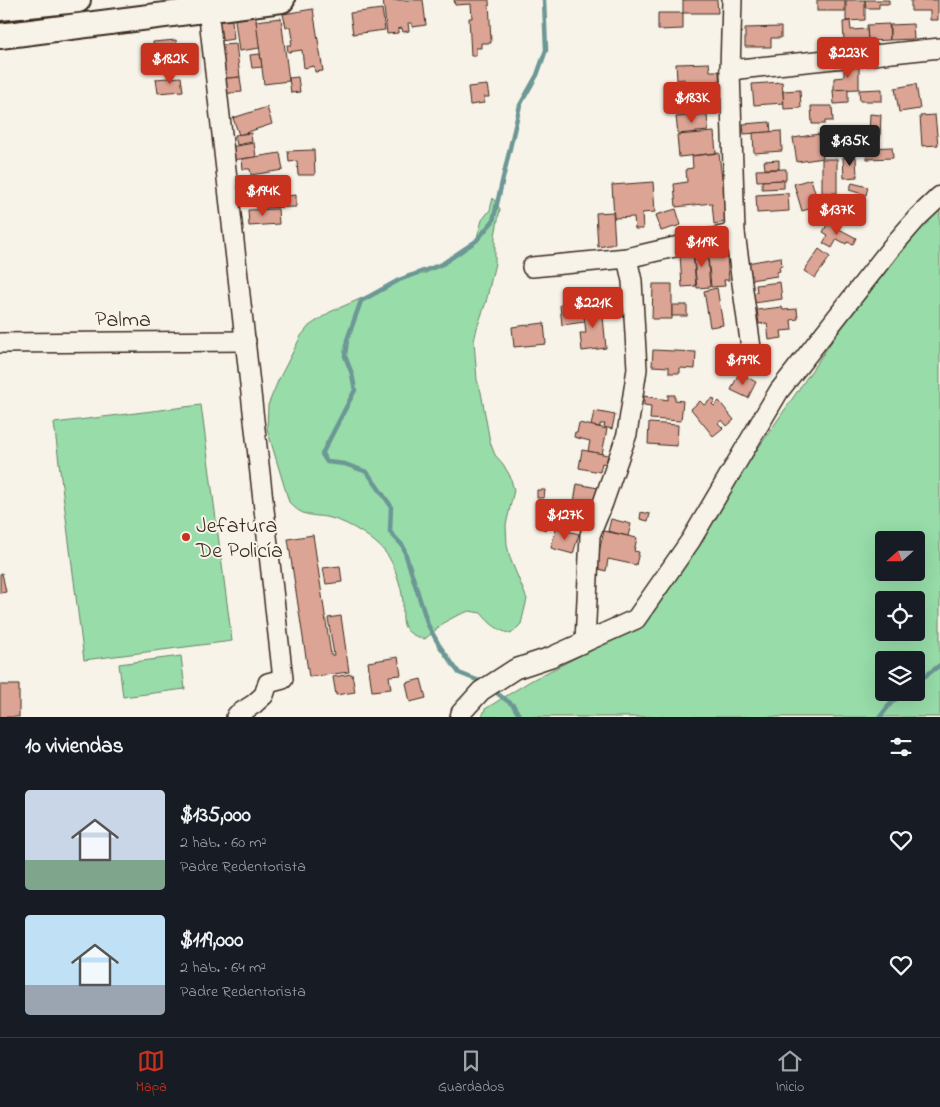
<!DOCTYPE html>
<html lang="es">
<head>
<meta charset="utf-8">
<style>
	:root { --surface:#171b24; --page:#242831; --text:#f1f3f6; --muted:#9ea1a6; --line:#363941; --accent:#c8321e }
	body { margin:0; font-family:"Indie Flower",sans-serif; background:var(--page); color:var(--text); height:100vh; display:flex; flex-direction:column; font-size:19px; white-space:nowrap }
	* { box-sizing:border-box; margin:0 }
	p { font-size:16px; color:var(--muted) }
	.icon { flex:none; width:28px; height:28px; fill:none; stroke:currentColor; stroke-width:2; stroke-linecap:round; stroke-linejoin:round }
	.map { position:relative; height:717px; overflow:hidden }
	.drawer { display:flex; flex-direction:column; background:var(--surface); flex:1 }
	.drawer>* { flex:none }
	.needle { width:32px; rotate:249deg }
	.tools { position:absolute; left:875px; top:531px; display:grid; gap:10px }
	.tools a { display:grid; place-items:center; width:50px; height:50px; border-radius:5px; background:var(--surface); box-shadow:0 5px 20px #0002; font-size:25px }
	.price { position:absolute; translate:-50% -42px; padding:0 11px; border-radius:5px; background:var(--accent); color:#fff; font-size:16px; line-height:32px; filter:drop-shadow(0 1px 2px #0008) }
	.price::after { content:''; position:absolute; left:50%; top:30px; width:15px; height:11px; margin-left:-8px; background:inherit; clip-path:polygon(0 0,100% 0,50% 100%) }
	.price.selected { background:#222; color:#fff }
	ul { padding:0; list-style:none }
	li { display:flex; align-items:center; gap:15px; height:125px; padding:0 25px }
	li span { display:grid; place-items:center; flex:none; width:140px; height:100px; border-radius:5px; color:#555 }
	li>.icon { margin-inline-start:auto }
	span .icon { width:60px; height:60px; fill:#fffc; stroke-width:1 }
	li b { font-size:21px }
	h2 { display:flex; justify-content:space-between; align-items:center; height:60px; padding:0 25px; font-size:21px }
	.tabs { display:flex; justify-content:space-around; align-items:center; height:70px; border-top:1px solid var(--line); background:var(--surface); font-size:14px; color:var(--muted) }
	.tabs a { display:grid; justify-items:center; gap:2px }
	.tabs .selected { color:var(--accent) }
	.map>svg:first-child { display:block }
	.green { fill:#97dca9; stroke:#698364; fill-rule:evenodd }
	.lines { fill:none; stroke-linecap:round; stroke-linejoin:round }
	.stream { stroke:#6c9795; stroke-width:4.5 }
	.building { fill:#dca494; stroke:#3b2a1e }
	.minor-casing { stroke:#3b2a1e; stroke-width:22 }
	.major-casing { stroke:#3b2a1e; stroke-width:28 }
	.minor { stroke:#f7f3e8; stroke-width:19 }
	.major { stroke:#f7f3e8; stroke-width:24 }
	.poi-dot { fill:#c8321e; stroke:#f7f3e8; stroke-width:2 }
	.labels { text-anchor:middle; stroke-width:4; stroke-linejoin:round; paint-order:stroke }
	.street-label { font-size:22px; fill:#3b2a1e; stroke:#f7f3e8 }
	.poi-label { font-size:22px; fill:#3b2a1e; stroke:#f7f3e8; text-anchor:start }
</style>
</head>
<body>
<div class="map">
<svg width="940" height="717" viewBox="0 0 940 717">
	<rect width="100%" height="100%" fill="#f7f3e8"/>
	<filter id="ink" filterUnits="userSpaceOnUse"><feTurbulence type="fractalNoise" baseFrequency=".02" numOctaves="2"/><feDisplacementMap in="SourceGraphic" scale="10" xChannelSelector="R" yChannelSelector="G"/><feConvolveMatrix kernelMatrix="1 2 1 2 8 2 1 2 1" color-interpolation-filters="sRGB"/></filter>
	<g filter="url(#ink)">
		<!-- green -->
		<g class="green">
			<path d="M493 198 500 209 495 236V263L486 302 477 328 474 341 477 380 481 392 490 442 495 455 503 464 510 476 514 490 506 525 507 545 510 558 527 599 521 624 511 634C497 630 490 624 481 613L469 611 456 616 445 622 425 639C417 637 407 634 404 625 402 618 403 609 403 602 402 588 394 562 385 552 375 539 349 523 334 519 314 513 305 520 289 502L267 429 268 405 278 381 301 336 309 326 330 312 376 292 398 279 410 274H423L446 264 476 241 482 220 490 210Z"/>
			<path d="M940 200V717H482L485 709 532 680 617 637 662 588 916 219ZM884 540H916V572H884ZM884 600H916V632H884ZM884 660H916V692H884Z"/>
			<polygon points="201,405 232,641 84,660 54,423"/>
			<polygon points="181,656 185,689 123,697 119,664"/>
		</g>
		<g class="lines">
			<!-- stream -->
			<g class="stream">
				<polyline points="482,682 459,673 439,645 428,625 403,546 390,532 391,506 367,472 345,464 327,462 322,454 355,390 352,374 345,356 347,340 361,301 399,280 442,264 476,241 493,221 520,105 537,75 546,50 544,0"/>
				<polyline points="916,683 940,665"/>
				<polyline points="498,694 513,705 520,717"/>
				<polyline points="880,717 891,703 904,692"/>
			</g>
		</g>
		<!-- building -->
		<g class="building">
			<polygon points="383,0 423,0 426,25 412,27 412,23 408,23 409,31 403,32 402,28 398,29 398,33 387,34"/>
			<polygon points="454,0 489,0 491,43 481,43 481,48 476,48 476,56 471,56 469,18 472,18 471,4 455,5"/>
			<polygon points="683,0 717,0 718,13 683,13"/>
			<rect x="817" y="0" width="28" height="11"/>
			<polygon points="846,0 865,0 865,20 846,21"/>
			<polygon points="865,0 889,0 889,4 879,4 879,8 866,8"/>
			<polygon points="911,0 938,0 938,20 930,20 930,11 911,11"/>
			<polygon points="313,9 323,71 315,72 314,66 304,68 302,50 288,52 287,45 292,45 291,40 293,39 291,27 286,27 283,14"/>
			<polygon points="382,9 385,30 353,34 350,13"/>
			<polygon points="255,11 260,48 239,51 234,13"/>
			<polygon points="231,12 234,39 220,41 211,15"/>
			<polygon points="658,13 683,13 683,29 658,30"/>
			<polygon points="281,18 289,81 264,84 256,21"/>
			<polygon points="850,21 851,30 867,29 868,41 844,42 843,22"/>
			<polygon points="889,24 890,40 868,41 867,25"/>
			<polygon points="913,24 914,39 890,40 890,25"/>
			<polygon points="781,27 781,38 771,38 771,47 745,47 745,28"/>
			<polygon points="176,40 179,64 156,66 153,42"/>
			<polygon points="236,44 240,77 219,79 217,58 224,57 222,45"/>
			<polygon points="260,54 262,67 252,68 250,55"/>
			<polygon points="709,63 710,71 719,71 720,94 694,95 694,88 685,88 684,79 677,80 676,64"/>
			<polygon points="844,65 859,66 859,89 834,90 834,78 844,77"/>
			<polygon points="181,77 183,91 158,93 156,79"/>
			<polygon points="240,77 242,92 221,94 219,79"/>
			<polygon points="298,77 300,92 291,93 289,78"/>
			<polygon points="782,82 784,103 754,105 752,84"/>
			<polygon points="916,84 920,109 899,112 895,88"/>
			<polygon points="487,85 489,97 484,97 484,103 470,105 468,87"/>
			<polygon points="848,89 848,103 834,104 833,90"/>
			<polygon points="882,89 882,101 860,101 859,90"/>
			<polygon points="800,90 801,108 784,109 783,91"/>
			<polygon points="811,106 832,106 833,121 825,121 825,124 812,124"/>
			<polygon points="267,107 272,124 239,135 233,118"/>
			<polygon points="707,114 708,131 678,134 676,117"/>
			<polygon points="870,114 881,115 880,138 869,137"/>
			<polygon points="935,115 938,145 922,146 920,116"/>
			<polygon points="770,122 771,132 744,134 743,124"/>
			<polygon points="781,131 782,151 754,153 753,133"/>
			<polygon points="714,132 716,153 679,157 677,135"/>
			<polygon points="251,133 252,142 237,145 235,135"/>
			<polygon points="819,134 823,158 797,162 793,138"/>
			<polygon points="254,143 256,157 232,160 230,147"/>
			<polygon points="892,147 893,158 867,159 866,148"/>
			<polygon points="314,150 315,175 298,175 297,161 289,162 288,151"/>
			<polygon points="280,153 283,170 251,175 250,169 243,169 242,159"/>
			<polygon points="719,153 722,179 725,179 727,222 714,224 712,203 676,207 674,184 687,182 686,169 693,168 692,156"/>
			<polygon points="843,157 856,157 857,177 844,178"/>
			<rect x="822" y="159" width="15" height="34"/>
			<polygon points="779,160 779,169 765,169 764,161"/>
			<polygon points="786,169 786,180 757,181 756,170"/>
			<polygon points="811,179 819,206 802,211 794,184"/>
			<polygon points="784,180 784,188 762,189 762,181"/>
			<polygon points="653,182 655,212 642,213 643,229 635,229 634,217 614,218 612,185"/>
			<polygon points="852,183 868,187 866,195 849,190"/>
			<polygon points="285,185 286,196 296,195 296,207 265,208 264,186"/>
			<polygon points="788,193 789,211 757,213 756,195"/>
			<polygon points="278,209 279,224 249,226 248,210"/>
			<polygon points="676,209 681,225 661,231 656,215"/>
			<polygon points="613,212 615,244 598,247 596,213"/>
			<polygon points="828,223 856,238 853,244 847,242 846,244 837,239 832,248 823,243 828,235 823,232"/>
			<polygon points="726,245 729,280 724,280 725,286 711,287 707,246"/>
			<polygon points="707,249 710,287 697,288 693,250"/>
			<polygon points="819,249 830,257 815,278 804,271"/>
			<polygon points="693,252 696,286 682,287 680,253"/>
			<polygon points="781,257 782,266 779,267 780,271 777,272 777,276 750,280 747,263"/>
			<polygon points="780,282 782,299 754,303 753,293 757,292 756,285"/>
			<polygon points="653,284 672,284 672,319 652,319"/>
			<polygon points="717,288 723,325 710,327 704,291"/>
			<polygon points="575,292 576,303 583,303 585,322 562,325 560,305 563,305 562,293"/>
			<rect x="672" y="305" width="15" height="11"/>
			<polygon points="602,306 606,348 582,351 580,333 586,333 583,307"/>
			<polygon points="782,307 783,310 797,309 798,319 791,320 792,330 781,331 782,338 769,340 767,323 759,324 757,310"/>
			<polygon points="544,323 546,344 514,347 512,327"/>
			<polygon points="653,350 696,352 695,369 680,368 680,373 669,373 669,367 652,366"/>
			<polygon points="739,373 756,382 748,398 731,390"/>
			<polygon points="668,395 675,395 675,400 683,401 681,421 650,419 651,406 644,405 644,396 668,400"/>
			<polygon points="713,398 715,401 712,404 714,406 719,401 734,420 727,426 722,420 718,423 723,428 713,436 691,409 700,401 704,405"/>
			<polygon points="594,411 615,415 612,429 604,427 605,424 600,424 600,427 591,426"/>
			<polygon points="579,423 607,429 602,454 588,451 590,441 574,437 575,432 577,433"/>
			<polygon points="649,423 678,425 677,446 648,444"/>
			<polygon points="582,450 608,455 606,464 602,463 600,472 579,468"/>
			<polygon points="577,484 598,488 595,502 583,499 581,510 573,508"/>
			<polygon points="537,490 545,490 544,498 537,498"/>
			<polygon points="566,506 591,512 588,528 562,523"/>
			<polygon points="641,512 650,514 648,521 640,519"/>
			<polygon points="611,519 631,524 628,536 608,531"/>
			<polygon points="540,521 548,523 547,530 539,528"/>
			<polygon points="556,528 579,534 573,554 551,548"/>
			<polygon points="604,531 637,538 634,551 639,552 636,565 608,559 606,571 595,568"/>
			<polygon points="313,535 331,655 334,655 328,618 341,616 349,672 309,677 288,539"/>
			<polygon points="340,566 342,582 326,584 323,568"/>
			<polygon points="2,573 6,592 0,593 0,574"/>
			<polygon points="398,657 401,675 389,676 391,689 372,691 368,662"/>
			<polygon points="352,674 355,692 336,695 333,677"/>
			<polygon points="421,679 426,698 410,702 406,683"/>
			<rect x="0" y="685" width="19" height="32"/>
		</g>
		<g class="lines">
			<!-- minor casing -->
			<g class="minor-casing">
				<g id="minor">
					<polyline points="207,0 283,679 268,683 264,695 254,704 237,715 236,717"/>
					<polyline points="732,0 730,70 735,233 753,362"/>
					<polyline points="730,70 940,48"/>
					<polyline points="532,267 627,258 735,233"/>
					<polyline points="0,343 246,341"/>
					<polyline points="585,642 590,535 603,503 627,434 637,369 632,281 627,258"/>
					<polyline points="460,717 461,713 481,691 515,669 551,657 636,619 691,540 779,391 891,248 918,217 940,196"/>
				</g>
			</g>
			<!-- major casing -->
			<g class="major-casing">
				<g id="major">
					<polyline points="0,8 78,0"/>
					<polyline points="0,36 282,0"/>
				</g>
			</g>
			<!-- minor -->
			<use href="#minor" class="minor"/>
			<!-- major -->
			<use href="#major" class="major"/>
		</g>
	</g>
	<!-- markers -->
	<circle class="poi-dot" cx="186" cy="537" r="5"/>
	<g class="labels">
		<!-- street labels -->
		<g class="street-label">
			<text x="123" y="326">Palma</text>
		</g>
		<!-- poi labels -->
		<g class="poi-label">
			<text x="196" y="532">Jefatura<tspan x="196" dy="25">De Policía</tspan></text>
		</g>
	</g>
</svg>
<div class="tools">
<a><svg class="needle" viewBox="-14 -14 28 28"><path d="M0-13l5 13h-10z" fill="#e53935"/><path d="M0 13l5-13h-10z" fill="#9ea1a6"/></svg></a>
<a><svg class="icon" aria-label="locate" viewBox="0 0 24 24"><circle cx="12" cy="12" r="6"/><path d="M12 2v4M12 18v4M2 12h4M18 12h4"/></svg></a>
<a><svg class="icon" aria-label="layers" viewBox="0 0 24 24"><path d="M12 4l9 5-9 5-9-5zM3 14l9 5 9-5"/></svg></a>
</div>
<b class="price" style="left:848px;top:79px">$223K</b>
<b class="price" style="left:170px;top:85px">$182K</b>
<b class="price" style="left:692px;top:124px">$183K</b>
<b class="price selected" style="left:850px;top:167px">$135K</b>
<b class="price" style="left:263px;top:217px">$194K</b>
<b class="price" style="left:837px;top:236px">$137K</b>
<b class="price" style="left:702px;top:268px">$119K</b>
<b class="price" style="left:593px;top:329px">$221K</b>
<b class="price" style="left:743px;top:386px">$179K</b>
<b class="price" style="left:565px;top:541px">$127K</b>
</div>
<section class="drawer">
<h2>10 viviendas<svg class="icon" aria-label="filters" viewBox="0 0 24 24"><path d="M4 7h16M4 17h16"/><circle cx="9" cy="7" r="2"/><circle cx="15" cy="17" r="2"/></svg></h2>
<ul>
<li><span style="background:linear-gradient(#c9d6e8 70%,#7fa58c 0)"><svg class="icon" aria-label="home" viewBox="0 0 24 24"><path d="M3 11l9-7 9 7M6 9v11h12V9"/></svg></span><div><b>$135,000</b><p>2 hab. · 60 m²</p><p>Padre Redentorista</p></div><svg class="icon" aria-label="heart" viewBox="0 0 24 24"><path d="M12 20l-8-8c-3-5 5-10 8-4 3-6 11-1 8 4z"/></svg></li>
<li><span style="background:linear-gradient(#bfe0f5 70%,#9aa5b1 0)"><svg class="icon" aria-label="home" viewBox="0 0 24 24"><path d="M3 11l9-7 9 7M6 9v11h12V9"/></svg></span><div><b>$119,000</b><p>2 hab. · 64 m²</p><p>Padre Redentorista</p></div><svg class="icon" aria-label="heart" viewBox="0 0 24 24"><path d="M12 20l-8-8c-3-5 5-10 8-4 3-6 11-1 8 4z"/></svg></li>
</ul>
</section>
<nav class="tabs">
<a class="selected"><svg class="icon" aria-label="map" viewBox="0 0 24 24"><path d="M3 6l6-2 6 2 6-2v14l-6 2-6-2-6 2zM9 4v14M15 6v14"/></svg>Mapa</a>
<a><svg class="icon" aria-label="saved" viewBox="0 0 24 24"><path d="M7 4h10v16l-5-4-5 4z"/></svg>Guardados</a>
<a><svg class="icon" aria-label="home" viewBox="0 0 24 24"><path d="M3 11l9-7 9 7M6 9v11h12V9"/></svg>Inicio</a>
</nav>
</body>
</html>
